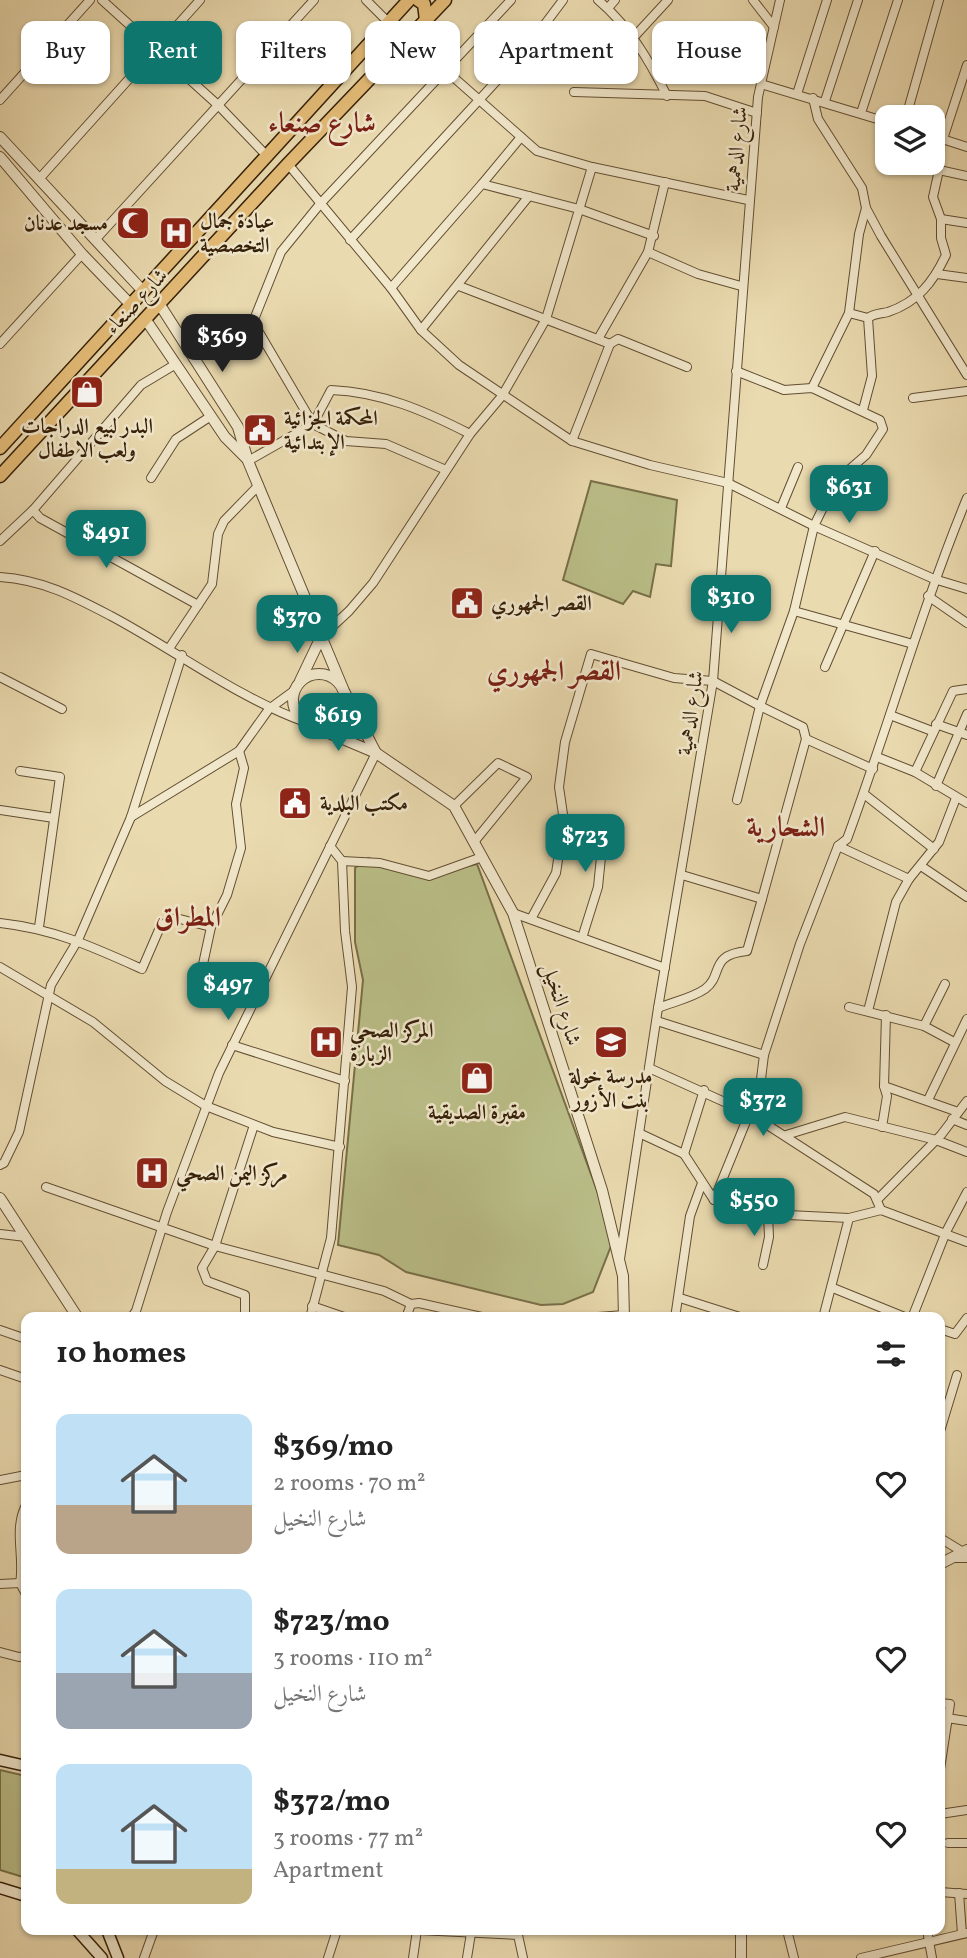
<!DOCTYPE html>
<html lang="en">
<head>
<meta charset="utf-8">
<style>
	:root { --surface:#fff; --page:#f2f2f2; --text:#222; --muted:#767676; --accent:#0f766e }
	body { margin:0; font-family:Vollkorn,Amiri,serif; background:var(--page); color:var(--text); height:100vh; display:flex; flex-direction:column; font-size:26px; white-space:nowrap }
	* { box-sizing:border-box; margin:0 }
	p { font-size:23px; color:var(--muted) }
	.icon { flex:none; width:38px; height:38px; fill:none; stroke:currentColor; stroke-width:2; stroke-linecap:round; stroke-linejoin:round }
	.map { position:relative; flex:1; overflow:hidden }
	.side { position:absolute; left:21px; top:1312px; width:924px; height:623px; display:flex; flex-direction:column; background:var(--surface); border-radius:14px; box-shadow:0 2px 5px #0004 }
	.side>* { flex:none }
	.guide { position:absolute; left:21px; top:21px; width:926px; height:63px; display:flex; gap:14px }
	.controls { position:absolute; left:875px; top:105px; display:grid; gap:14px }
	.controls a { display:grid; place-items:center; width:70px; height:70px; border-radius:14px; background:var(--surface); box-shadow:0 2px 5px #0004; font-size:35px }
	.price { position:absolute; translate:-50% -60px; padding:0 16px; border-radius:14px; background:var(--accent); color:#fff; font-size:23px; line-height:46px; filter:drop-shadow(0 2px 4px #0008) }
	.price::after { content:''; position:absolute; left:50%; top:42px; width:21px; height:16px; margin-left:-10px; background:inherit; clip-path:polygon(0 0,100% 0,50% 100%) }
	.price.current { background:#222; color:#fff }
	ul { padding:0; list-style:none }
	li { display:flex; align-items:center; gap:21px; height:175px; padding:0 35px }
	li span { display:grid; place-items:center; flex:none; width:196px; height:140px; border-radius:14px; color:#555 }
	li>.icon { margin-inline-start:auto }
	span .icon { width:84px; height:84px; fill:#fffc; stroke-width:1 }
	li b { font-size:30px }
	h2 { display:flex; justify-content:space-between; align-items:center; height:84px; padding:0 35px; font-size:30px }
	.pill { padding:0 24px; border-radius:14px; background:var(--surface); box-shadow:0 2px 5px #0004; font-size:24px; line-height:63px }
	.pill.current { background:var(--accent); color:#fff }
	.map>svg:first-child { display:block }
	.green { fill:#babe88; stroke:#786f48; stroke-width:2 }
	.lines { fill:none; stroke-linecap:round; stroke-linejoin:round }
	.minor-casing { stroke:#624e32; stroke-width:10 }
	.tertiary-casing { stroke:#624e32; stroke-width:12 }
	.secondary-casing { stroke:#352009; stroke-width:13 }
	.trunk-casing { stroke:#352009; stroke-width:15 }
	.minor { stroke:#f1e7cb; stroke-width:8 }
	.tertiary { stroke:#f1e7cb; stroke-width:10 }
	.secondary { stroke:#f1e7cb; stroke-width:10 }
	.trunk { stroke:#e5bd78; stroke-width:12 }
	.labels { text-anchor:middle; stroke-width:5; stroke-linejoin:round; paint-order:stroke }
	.street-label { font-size:21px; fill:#352009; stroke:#f1e7cb }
	.poi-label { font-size:21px; font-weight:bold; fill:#352009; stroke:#f1e7cb; text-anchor:start }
	.district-label { font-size:28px; font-weight:bold; fill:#7a1f14; stroke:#f1e7cb }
</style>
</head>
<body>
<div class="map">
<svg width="967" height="1958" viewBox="0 0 967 1958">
	<rect width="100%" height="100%" fill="#eadaaf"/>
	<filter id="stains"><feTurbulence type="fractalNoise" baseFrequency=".00286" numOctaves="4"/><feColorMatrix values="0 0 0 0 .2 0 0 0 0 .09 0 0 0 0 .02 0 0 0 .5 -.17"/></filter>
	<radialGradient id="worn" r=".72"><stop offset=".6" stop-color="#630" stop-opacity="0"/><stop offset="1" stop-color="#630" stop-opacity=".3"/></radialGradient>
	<!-- green -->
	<g class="green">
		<polygon points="591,481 677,500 671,566 656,564 650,597 633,591 623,604 563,580"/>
		<polygon points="368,858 427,876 477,864 610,1226 611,1246 593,1292 563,1304 541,1305 406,1272 379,1255 338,1245 363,980 355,942 355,868"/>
		<polygon points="0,1770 26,1776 26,1878 0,1870"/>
	</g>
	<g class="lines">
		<!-- minor casing -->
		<g class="minor-casing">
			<g id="minor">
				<polyline points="102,0 219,106 267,156"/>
				<polyline points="366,0 388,22"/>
				<path d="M598 0C629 26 649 60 667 96"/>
				<polyline points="753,0 774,27"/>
				<polyline points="608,8 615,0"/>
				<polyline points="409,38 537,151 592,167 748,200"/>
				<polyline points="633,38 668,0"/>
				<polyline points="761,84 887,122"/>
				<polyline points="574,92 705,96 757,113"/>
				<polyline points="797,94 827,0"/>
				<polyline points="813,98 818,119 862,188 866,208 881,236 967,375"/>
				<polyline points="0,100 90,0"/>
				<polyline points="825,101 858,0"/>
				<polyline points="861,113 898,0"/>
				<polyline points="906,117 939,0"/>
				<polyline points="933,136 967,147"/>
				<polyline points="943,139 967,65"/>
				<polyline points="928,163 939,170 967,176"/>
				<polyline points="288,164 391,288 421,330 459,365 572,441 650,465 728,483 814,526 934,579 967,589"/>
				<polyline points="40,178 200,0"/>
				<polyline points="482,184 521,137"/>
				<polyline points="941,219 967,223"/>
				<polyline points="96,239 314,0"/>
				<polyline points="350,240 527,48 563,0"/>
				<polyline points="648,252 698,274 741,286"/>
				<polyline points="937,274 967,278"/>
				<polyline points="459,286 610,344 572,441"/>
				<polyline points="391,288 482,184 579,209 654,236"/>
				<polyline points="849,313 868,318 872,376 863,410"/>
				<path d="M868 318C875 313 880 314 888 312 918 302 933 282 946 255L941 238V219L933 197 939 170"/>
				<polyline points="421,330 529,196"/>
				<polyline points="598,339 648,252 665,182"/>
				<polyline points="0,344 82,254"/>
				<polyline points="610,344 618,339 687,367"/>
				<polyline points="812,388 849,313 859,234 866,208"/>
				<polyline points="913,398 967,391"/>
				<path d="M248 461 313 424 331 390C382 392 425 411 470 434"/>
				<polyline points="446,470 386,444 346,441 313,424 253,322 281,252 320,204 511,0"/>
				<polyline points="151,478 176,439 211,416"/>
				<polyline points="781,508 798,467"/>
				<polyline points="33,510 40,518 198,605"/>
				<polyline points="0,541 33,510 141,385 176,364"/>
				<path d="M0 577C43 580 73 596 111 616 175 650 238 698 305 722"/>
				<polyline points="928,596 967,623"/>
				<polyline points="794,611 913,644"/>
				<polyline points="321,637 349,611 373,583 470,434 502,396 546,319 592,167"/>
				<polyline points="170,647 212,584 218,534 224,521 259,485"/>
				<polyline points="825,667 875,551"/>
				<polyline points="0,677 62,709"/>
				<polyline points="890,715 932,731"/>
				<polyline points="936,724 967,735"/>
				<polyline points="877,757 915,772 967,803"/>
				<polyline points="20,771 60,777 39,927"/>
				<polyline points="915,772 953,691 967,689"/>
				<polyline points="936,786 967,714"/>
				<polyline points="864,794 934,849"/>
				<polyline points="737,800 760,706 803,727 806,739"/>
				<polyline points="454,806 498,763 527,777 474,842"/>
				<polyline points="0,810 54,818"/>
				<polyline points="131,817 239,751 269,709 295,690"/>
				<polyline points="564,821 600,830 603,837 598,887 582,938"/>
				<polyline points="838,846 909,879 939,842 956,798"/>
				<polyline points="342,861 380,863 429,876 482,857"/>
				<polyline points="921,866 967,897"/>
				<polyline points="682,875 762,899 806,739 873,769"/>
				<polyline points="513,913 665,968"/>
				<polyline points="531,919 556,873 564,821 559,787 565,742 591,654 674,678 713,681 760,706 794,611 814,526 836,481 866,455 883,429 880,420 812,388 784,390 736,371"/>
				<path d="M0 923C54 929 93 947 142 969L161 925 176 918 211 927"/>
				<polyline points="0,967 93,1022 165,1081 206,1106 273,1132 340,1147"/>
				<polyline points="197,992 211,927 227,895 241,848 236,804 244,768 239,751"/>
				<polyline points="849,1007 924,1026 954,1042"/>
				<path d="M658 1008C673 1002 692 998 705 989 724 975 708 955 747 951L762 899"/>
				<polyline points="868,1011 896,902 909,879"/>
				<polyline points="657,1021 764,1055"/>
				<polyline points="924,1026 945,984"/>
				<polyline points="232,1045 345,1081"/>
				<polyline points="649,1068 749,1113 874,1194 881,1210"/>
				<polyline points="884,1086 958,1112"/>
				<polyline points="928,1100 967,1019"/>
				<polyline points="952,1119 967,1125"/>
				<polyline points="882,1127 887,1096 884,1086 886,1015"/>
				<polyline points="639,1133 684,1154 714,1200 768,1214 849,1218"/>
				<polyline points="786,1135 845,1117 936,1140 967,1152"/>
				<polyline points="684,1154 704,1090"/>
				<polyline points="0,1165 4,1163 19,1132 51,985 78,940 131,817 182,655"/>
				<polyline points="46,1187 215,1246 384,1291 411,1304"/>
				<path d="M714 1200 760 1087 764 1055 800 944 838 846 847 839C889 725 921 610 967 498"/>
				<polyline points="877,1200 941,1135 967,1101"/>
				<polyline points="0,1234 26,1237"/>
				<polyline points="620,1259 658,1008 713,681 758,97 780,0"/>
				<polyline points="763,1265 769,1237 768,1214"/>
				<polyline points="833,1288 907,1318"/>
				<polyline points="680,1298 743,1318"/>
				<polyline points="312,1306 347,1318"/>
				<polyline points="131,1318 136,1311 167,1212 219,1073 376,753"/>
				<polyline points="245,1318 245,1295 207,1281 202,1268 215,1246 254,1125"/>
				<polyline points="310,1318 331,1238 352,987 345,931 342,861 330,846"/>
				<polyline points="406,1318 411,1304 419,1303 486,1318"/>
				<polyline points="585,1318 624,1315"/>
				<polyline points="675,1318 690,1216 702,1183"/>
				<polyline points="823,1318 849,1218 881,1210 967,1242"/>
				<polyline points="912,1318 946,1232 967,1192"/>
				<polyline points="940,1329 955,1334 967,1318"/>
				<polyline points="0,1330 26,1339"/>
				<polyline points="0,1370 26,1379"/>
				<polyline points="940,1431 957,1375"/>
				<polyline points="0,1480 26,1475"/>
				<path d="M26 1505C13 1530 25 1557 20 1583L26 1594"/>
				<polyline points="940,1538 963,1552"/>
				<polyline points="952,1558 967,1558"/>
				<polyline points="0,1584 20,1583"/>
				<polyline points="0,1652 19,1657 26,1656"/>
				<polyline points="940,1703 950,1704 940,1769"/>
				<polyline points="947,1718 967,1721"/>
				<polyline points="940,1814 967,1810"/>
				<polyline points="948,1843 967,1843"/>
				<polyline points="940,1892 967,1894"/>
				<polyline points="959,1893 962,1934"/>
				<polyline points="418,1930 518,1935 523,1958"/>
				<polyline points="787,1930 794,1958"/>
				<polyline points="927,1930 932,1958"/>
				<polyline points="144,1958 154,1930"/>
				<polyline points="328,1958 337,1930"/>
				<polyline points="413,1958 417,1930"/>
				<polyline points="467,1958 471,1933"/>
				<polyline points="861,1958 967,1933"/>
			</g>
		</g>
		<!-- tertiary casing -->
		<g class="tertiary-casing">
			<g id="tertiary">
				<polyline points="0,137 142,290"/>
				<polyline points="0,157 82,254 130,304"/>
				<polyline points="160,305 238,427 248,461 344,691 376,753"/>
				<polyline points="146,320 225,437 246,458"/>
				<circle cx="319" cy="700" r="26"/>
				<polyline points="300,681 321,637"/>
				<polyline points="312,726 376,753 454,806 513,913 602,1190 623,1276 624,1318"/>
				<polyline points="0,1198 78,1318"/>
				<polyline points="940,1564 967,1550"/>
				<polyline points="741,1930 741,1958"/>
			</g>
		</g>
		<!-- secondary casing -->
		<g class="secondary-casing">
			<g id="secondary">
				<polyline points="0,1760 26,1766"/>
				<polyline points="0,1888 26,1896"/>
				<polyline points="77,1930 102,1958"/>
				<polyline points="107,1930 118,1958"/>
			</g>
		</g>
		<!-- trunk casing -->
		<g class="trunk-casing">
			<g id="trunk">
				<polyline points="418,0 424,4 426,20"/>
				<polyline points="0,448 409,0"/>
				<polyline points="0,476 288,164 445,0"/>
			</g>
		</g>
		<!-- minor -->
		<use href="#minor" class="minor"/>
		<!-- tertiary -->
		<use href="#tertiary" class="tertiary"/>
		<!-- secondary -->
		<use href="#secondary" class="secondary"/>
		<!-- trunk -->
		<use href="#trunk" class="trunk"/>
	</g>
	<!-- icons -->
	<defs>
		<g id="mosque-square" transform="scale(1.75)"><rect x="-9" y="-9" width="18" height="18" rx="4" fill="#8f2418" stroke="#f1e7cb"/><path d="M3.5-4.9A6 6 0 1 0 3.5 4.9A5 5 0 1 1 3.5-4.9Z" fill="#fff"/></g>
		<g id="hospital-square" transform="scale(1.75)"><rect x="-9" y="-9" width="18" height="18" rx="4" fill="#8f2418" stroke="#f1e7cb"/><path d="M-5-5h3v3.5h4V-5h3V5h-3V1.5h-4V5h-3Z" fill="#fff"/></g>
		<g id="shop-square" transform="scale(1.75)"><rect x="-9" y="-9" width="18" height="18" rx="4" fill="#8f2418" stroke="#f1e7cb"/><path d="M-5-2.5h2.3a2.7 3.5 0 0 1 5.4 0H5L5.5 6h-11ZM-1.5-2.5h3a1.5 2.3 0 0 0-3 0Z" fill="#fff"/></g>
		<g id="civic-square" transform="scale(1.75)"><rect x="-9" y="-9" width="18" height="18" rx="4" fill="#8f2418" stroke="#f1e7cb"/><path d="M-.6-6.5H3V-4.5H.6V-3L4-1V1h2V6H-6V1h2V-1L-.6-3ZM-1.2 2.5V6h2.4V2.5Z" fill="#fff"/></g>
		<g id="school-square" transform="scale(1.75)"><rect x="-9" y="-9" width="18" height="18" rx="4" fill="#8f2418" stroke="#f1e7cb"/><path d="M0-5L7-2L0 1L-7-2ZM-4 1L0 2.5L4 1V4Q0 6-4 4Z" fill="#fff"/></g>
	</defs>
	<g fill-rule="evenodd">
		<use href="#mosque-square" x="133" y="223"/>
		<use href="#hospital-square" x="176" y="233"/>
		<use href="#shop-square" x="87" y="392"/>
		<use href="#civic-square" x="260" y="430"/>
		<use href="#civic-square" x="467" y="603"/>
		<use href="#civic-square" x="295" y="803"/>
		<use href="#hospital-square" x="326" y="1042"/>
		<use href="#school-square" x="611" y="1042"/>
		<use href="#shop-square" x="477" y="1078"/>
		<use href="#hospital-square" x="152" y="1173"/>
	</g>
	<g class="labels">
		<!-- street labels -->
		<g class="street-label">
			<text transform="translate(736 149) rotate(-85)" y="7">شارع الدهمية</text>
			<text transform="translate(136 301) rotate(-47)" y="7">شارع صنعاء</text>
			<text transform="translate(690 713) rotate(-82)" y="7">شارع الدهمية</text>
			<text transform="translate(562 1004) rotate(72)" y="7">شارع النخيل</text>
		</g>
		<!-- poi labels -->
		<g class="poi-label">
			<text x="200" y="228">عيادة جمال<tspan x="200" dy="24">التخصصية</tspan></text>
			<text x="108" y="230" text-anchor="end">مسجد عدنان</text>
			<text x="284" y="425">المحكمة الجزائية<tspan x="284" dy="24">الإبتدائية</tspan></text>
			<text x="87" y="433" text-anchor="middle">البدر لبيع الدراجات<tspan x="87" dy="24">ولعب الاطفال</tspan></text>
			<text x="491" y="610">القصر الجمهوري</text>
			<text x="320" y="810">مكتب البلدية</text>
			<text x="350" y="1037">المركز الصحي<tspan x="350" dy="24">الزبارة</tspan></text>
			<text x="611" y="1083" text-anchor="middle">مدرسة خولة<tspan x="611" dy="24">بنت الأزور</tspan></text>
			<text x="477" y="1119" text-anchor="middle">مقبرة الصديقية</text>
			<text x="176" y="1180">مركز اليمن الصحي</text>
		</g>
		<!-- district labels -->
		<g class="district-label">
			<text x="322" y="132">شارع صنعاء</text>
			<text x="554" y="680">القصر الجمهوري</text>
			<text x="786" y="836">الشحارية</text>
			<text x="188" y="926">المطراق</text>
		</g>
	</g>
	<rect width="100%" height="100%" filter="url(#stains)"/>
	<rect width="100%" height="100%" fill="url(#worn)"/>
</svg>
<div class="controls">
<a><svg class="icon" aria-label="layers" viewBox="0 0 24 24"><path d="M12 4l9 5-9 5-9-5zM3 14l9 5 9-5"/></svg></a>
</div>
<b class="price current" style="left:222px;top:374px">$369</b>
<b class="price" style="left:849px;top:525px">$631</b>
<b class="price" style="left:106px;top:570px">$491</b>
<b class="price" style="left:731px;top:635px">$310</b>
<b class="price" style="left:297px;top:655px">$370</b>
<b class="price" style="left:338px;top:753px">$619</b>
<b class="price" style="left:585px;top:874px">$723</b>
<b class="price" style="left:228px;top:1022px">$497</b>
<b class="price" style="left:763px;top:1138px">$372</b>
<b class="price" style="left:754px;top:1238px">$550</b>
<div class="guide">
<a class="pill">Buy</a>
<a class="pill current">Rent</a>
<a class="pill">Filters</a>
<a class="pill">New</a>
<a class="pill">Apartment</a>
<a class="pill">House</a>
</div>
<section class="side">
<h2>10 homes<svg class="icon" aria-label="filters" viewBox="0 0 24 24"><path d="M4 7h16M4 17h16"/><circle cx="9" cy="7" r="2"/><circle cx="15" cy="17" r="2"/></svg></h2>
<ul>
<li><span style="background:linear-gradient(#bfe0f5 65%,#b9a48a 0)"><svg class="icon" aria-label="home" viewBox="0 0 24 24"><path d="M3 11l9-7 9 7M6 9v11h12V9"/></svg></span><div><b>$369/mo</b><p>2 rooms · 70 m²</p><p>شارع النخيل</p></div><svg class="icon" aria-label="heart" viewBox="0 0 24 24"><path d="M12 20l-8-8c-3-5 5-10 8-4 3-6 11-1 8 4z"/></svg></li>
<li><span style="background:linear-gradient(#bfe0f5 60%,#9aa5b1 0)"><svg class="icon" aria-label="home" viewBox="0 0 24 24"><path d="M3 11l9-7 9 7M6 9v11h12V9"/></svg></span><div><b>$723/mo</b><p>3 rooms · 110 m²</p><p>شارع النخيل</p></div><svg class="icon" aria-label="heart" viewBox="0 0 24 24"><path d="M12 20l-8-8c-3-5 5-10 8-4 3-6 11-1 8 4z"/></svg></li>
<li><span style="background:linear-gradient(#bfe0f5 75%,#c2b280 0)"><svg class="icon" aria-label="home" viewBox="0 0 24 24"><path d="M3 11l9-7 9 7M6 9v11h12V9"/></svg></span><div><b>$372/mo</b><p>3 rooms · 77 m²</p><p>Apartment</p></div><svg class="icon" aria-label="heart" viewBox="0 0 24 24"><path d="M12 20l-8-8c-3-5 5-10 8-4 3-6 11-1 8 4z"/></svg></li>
</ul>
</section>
</div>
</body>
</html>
